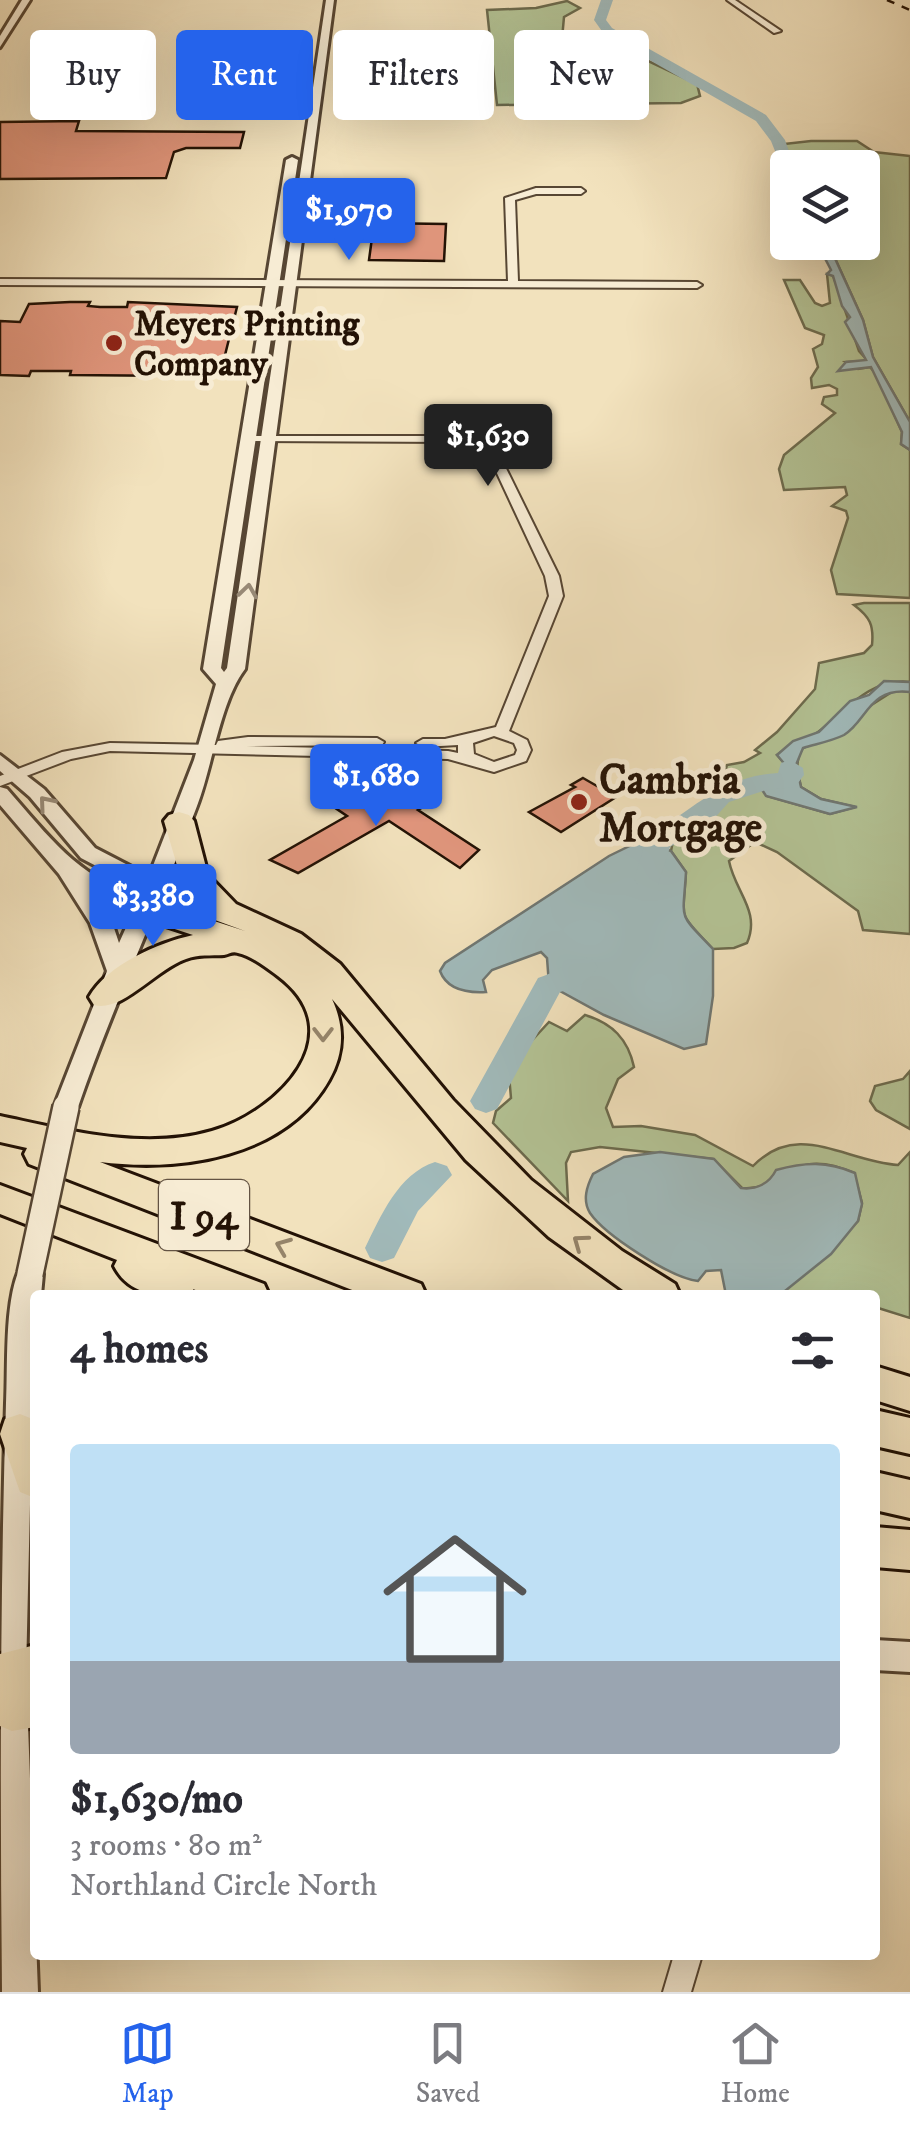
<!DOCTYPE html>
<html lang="en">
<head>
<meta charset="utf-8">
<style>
	:root { --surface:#fff; --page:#f2f2f3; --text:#2b2b33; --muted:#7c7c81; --line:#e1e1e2; --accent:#2563eb }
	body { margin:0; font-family:"IM FELL DW Pica",serif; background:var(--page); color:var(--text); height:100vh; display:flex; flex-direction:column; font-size:38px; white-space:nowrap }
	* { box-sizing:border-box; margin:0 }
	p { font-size:32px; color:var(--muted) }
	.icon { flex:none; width:55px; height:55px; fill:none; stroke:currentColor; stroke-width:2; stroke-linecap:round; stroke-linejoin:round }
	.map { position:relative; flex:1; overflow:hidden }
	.side { position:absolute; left:30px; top:1290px; width:850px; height:670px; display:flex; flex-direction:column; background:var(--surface); border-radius:10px; box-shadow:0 10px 40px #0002 }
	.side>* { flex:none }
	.guide { position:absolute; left:30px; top:30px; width:850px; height:90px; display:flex; gap:20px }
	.buttons { position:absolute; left:770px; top:150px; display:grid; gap:20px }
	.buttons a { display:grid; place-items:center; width:110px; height:110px; border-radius:10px; background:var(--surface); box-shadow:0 10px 40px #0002; font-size:50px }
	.price { position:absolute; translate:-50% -85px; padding:0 22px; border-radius:10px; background:var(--accent); color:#fff; font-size:32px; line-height:65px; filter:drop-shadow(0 2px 5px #0008) }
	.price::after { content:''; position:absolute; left:50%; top:60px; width:30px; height:22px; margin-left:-15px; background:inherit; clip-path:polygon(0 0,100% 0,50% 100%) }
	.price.active { background:#222; color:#fff }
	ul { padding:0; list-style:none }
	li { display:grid; align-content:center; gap:20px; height:530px; padding:0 40px }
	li+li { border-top:2px solid var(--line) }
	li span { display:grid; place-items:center; height:310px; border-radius:10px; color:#555 }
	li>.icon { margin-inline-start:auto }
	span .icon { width:180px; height:180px; fill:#fffc; stroke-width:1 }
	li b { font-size:42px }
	h2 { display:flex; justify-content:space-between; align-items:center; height:120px; padding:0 40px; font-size:42px }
	.chip { padding:0 35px; border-radius:10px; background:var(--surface); box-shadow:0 10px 40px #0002; font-size:35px; line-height:90px }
	.chip.active { background:var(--accent); color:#fff }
	.tabs { display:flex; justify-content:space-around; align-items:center; height:140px; border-top:2px solid var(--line); background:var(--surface); font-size:28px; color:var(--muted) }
	.tabs a { display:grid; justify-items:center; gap:5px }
	.tabs .active { color:var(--accent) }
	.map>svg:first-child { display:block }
	.green { fill:#b4c496; stroke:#6c6b4e; stroke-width:2.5 }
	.water { fill:#a1bbbc; stroke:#6f7773; stroke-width:2.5 }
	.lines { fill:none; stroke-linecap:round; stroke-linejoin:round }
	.river { fill:#a1bbbc; fill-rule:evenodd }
	.building { fill:#e1967d; stroke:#231205; stroke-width:2.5 }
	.minor-casing { stroke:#574633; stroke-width:4 }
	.tertiary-casing { stroke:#574633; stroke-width:6 }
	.motorway-casing { stroke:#231205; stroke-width:6 }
	.minor { fill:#f7ecd4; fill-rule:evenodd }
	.tertiary { fill:#f7ecd4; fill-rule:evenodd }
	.motorway { fill:#f2e2bd; fill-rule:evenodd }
	.rail { stroke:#231205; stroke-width:2.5; stroke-dasharray:8 8; stroke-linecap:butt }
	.tertiary-bridge-casing { stroke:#574633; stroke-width:30; stroke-linecap:butt }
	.tertiary-bridge { stroke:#f7ecd4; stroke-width:25 }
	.oneway { stroke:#988a77 }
	.oneway2 { stroke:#95846a }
	.poi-dot { fill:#8f2418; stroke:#f7ecd4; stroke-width:4 }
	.labels { text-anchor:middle; stroke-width:10; stroke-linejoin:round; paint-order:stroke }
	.far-poi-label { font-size:35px; font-weight:bold; fill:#231205; stroke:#f7ecd4; text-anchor:start }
	.shield { fill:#f7ecd4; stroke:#635343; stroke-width:2.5 }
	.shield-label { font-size:40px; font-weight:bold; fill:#231205 }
	.poi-label { font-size:42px; font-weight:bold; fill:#231205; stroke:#f7ecd4; text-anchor:start }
</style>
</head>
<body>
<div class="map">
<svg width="910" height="1992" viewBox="0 0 910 1992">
	<rect width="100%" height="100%" fill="#f2e2bd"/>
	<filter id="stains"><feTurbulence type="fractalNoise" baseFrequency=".002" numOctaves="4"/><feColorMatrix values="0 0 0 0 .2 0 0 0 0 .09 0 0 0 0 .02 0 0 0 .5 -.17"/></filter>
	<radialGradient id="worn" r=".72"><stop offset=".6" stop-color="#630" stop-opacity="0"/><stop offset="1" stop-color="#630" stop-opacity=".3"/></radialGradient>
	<!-- green -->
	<g class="green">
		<polygon points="567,1 580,8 564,17 562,39 572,49 642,58 697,84 700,96 681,103 497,105 487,10 536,8"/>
		<polygon points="811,141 857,141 874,152 910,156 910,422 873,357 863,320 828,243 862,242 862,168 795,167 784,144"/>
		<polygon points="827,274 833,275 859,351 868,361 846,362 858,369 870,367 876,374 902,432 901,444 910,450 910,598 837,594 831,570 848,518 846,511 832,506 847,495 845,487 784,490 779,469 784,455 835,413 822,404 824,397 837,395 837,389 829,385 812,388 811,378 818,367 813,349 822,344 824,335 805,328 784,280 800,280 815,303 822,306 830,303"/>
		<path d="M864 603H910V682C871 677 844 712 818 732 806 742 794 741 777 755L787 766 784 775 720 791 727 765 744 762 760 753 755 750 777 732 815 689 819 663 864 653 872 645C874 625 870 617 854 605Z"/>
		<path d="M895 690 910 692V934L863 930 858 911 777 852 755 842 729 861C735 892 761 911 747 943L734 948 713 949C677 911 683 923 686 872L671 851 673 841 690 836 725 800 762 787 767 796 830 814 855 807 821 799 801 787C798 772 794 761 803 748L853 727 862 711Z"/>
		<path d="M585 1015C612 1023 628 1039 634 1067L618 1079 606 1108 613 1127 641 1126 695 1135 753 1166C798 1120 844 1161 898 1165L910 1152V1318L875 1307V1295H780L858 1221 862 1203 854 1173C789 1144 785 1192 742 1188L713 1159 600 1147 571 1152 566 1163 568 1201 493 1123 496 1111 511 1098 509 1075 524 1049 549 1022 567 1031Z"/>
		<polygon points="910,1071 910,1129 876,1110 870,1101 875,1086 903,1079"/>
	</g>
	<!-- water -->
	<g class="water">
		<polygon points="817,243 828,243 863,320 873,357 910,422 910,450 901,444 902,432 871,367 838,371 846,362 866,360 845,322 850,317 842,306 833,276 827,274 831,270"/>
		<path d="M884 681 910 682V692C869 687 867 721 844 735 832 741 816 744 803 748L796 765 801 787 821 799 857 807 830 814 766 796 756 780 784 775 787 767 777 755 793 741 819 732 850 701 869 695Z"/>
		<path d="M644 839 671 851 686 872C683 923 677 911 713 949V996L706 1044 684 1049 604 1015 549 985 547 958 541 952 492 970 483 980 486 992C468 993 447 990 440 971L445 963 609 856Z"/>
		<path d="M660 1152 714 1159 741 1188C756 1190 769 1184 776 1170 805 1162 827 1161 855 1173L862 1204 858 1221 831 1254 780 1295H726L721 1270 706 1271 698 1281C671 1278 605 1235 590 1213 582 1200 587 1186 593 1174L624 1157Z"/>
	</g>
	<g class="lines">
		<!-- river -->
		<g class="river">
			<polygon points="601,0 613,0 606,20 612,28 766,115 785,140 795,168 783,171 771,141 756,121 604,34 594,20"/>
			<path d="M790 760 803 768 804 775 795 787 766 790 729 802 711 822 670 847 658 885H638L634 879 647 837C694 809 721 776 778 773L781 763Z"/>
			<path d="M583 957 593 960 598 967C587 984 579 987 560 992L497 1109 486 1113 475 1109 470 1101 538 978C558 972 568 961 583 957Z"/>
			<path d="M435 1162 447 1166 452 1175 418 1211 394 1258 382 1262 370 1258 365 1248C381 1216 398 1174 435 1162Z"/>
		</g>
	</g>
	<!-- building -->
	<g class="building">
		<polygon points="79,121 76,131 244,132 240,148 186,148 174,152 166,178 0,179 0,122"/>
		<polygon points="374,223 446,224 444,261 369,260"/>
		<polygon points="70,302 90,302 88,306 100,307 127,307 128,302 237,307 222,367 185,367 182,376 70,375 71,371 31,371 29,376 0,375 0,321 20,322 29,304"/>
		<polygon points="583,778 616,797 561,832 529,812 575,787 571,785"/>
		<polygon points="359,786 374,795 381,791 388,795 403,791 425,806 418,810 479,850 460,868 389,821 298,873 270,860 347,816 328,803"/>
	</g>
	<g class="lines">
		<!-- minor casing -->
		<g class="minor-casing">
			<g id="minor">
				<polygon points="727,0 735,0 781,31 774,33"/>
				<polygon points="536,188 581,188 585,191 581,194 536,194 515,200 518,281 697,282 702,285 697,288 0,285 0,279 508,281 505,198"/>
				<path d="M249 436H454L477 439 497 450 559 576 563 596 509 731 527 740 531 750 526 761 494 772 448 759 110 751 71 759 0 786V776L62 752 110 743 216 745 218 741 248 737 377 738 384 742 382 745 246 746 448 751 458 753V745L423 747 416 743 423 739H445L496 727 549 596 545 576 488 454 470 444 454 442 245 441 243 439ZM494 736 514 743 517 750 515 755 494 762 474 754 473 743Z"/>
				<polygon points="674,1955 702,1955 691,1992 663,1992"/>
			</g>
		</g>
		<!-- tertiary casing -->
		<g class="tertiary-casing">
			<g id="tertiary">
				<polygon points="22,0 30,0 0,47 0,36"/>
				<path d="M326 0H334L245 669C220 702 213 764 197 806 159 907 113 1005 78 1107L74 1113H58L54 1107 107 971 90 923 59 874 0 805V787L7 789C51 839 74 873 139 898L142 890 81 858 30 797 0 771V755L44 789 95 848 149 876 194 760 216 684 203 669 286 160 292 157 298 160 221 668 224 672 227 668ZM95 897 133 912 119 943 112 922Z"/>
				<path d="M30 1263 39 1266 43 1274 41 1295H35L26 1672 38 1992H2C0 1796 0 1598 6 1403 8 1365 4 1299 21 1266Z"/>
				<polygon points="875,1640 910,1642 910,1672 875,1670"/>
			</g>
		</g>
		<!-- motorway casing -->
		<g class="motorway-casing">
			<g id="motorway">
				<path d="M179 812 189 815 194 821 208 875 236 904 301 934 340 964 453 1100 531 1180 622 1251 675 1284 680 1295H630L549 1237 466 1160 332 999C345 1027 344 1054 329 1080 285 1158 180 1172 100 1162L421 1284 426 1295H365L29 1164 24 1154 27 1148 0 1142V1116C67 1130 144 1151 212 1131 278 1112 355 1034 278 976 267 968 252 956 238 953 232 951 230 954 224 955 211 956 198 954 186 959 156 969 122 1013 94 1005L89 997C108 964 158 943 193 935L132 915 128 908 132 901 143 898 245 931 141 893 137 886 141 879 152 876 183 886 164 821 169 815Z"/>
				<path d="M0 1185 264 1284 269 1295H208L193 1289 196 1295C164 1295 131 1299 114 1266L117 1260 0 1214Z"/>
				<polygon points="875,1366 910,1377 910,1411 875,1400"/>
				<polygon points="875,1410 910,1418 910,1454 875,1446"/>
				<polygon points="20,1414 35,1420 35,1498 20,1492 0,1434 5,1419"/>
				<polygon points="875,1472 910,1480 910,1518 875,1510"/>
				<polygon points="875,1527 910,1530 910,1570 875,1567"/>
				<polygon points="35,1645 35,1727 12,1731 0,1726 0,1654"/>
			</g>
		</g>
		<!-- minor -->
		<use href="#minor" class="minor"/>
		<!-- tertiary -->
		<use href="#tertiary" class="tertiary"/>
		<!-- motorway -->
		<use href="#motorway" class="motorway"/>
		<!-- rail -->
		<polyline class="rail" points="887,0 910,10"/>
		<!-- tertiary-bridge casing -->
		<g class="tertiary-bridge-casing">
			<polyline id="tertiary-bridge" points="30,1274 66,1107"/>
		</g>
		<!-- tertiary-bridge -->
		<use href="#tertiary-bridge" class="tertiary-bridge"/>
	</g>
	<!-- one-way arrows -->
	<defs><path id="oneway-chevron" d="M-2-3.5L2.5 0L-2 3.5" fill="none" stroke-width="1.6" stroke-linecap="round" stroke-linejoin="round" transform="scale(2.5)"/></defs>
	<g class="oneway">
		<use href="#oneway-chevron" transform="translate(248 591) rotate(-82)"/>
		<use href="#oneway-chevron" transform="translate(46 803) rotate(-130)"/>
	</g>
	<g class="oneway2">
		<use href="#oneway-chevron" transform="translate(323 1034) rotate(90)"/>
		<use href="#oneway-chevron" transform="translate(580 1242) rotate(-144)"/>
		<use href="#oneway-chevron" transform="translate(283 1246) rotate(-158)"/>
	</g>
	<!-- markers -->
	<g class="poi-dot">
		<circle cx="114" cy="343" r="10"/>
		<circle cx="579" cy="802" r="10"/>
	</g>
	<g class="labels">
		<!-- far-poi labels -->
		<g class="far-poi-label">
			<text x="134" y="335">Meyers Printing<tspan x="134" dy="40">Company</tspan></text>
		</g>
		<!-- shield labels -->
		<rect class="shield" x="159" y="1180" width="90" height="70" rx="8"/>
		<g class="shield-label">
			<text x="204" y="1229">I 94</text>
		</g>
		<!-- poi labels -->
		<g class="poi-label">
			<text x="599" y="793">Cambria<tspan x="599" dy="48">Mortgage</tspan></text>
		</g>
	</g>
	<rect width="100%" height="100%" filter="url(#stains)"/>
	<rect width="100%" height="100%" fill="url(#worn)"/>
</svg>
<div class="buttons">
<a><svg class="icon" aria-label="layers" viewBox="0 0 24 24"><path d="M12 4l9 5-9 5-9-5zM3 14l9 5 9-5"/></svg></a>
</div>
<b class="price" style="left:349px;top:263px">$1,970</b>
<b class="price active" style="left:488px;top:489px">$1,630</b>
<b class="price" style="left:376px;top:829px">$1,680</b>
<b class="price" style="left:153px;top:949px">$3,380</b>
<div class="guide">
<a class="chip">Buy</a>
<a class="chip active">Rent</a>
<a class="chip">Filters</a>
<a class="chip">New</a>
</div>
<section class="side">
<h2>4 homes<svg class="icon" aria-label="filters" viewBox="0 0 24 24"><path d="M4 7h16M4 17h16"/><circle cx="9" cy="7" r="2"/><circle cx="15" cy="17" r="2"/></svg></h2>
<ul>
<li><span style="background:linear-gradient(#bfe0f5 70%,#9aa5b1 0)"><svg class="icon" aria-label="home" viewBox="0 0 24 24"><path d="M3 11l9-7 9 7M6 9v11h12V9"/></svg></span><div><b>$1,630/mo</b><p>3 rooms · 80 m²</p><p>Northland Circle North</p></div></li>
</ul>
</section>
</div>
<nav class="tabs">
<a class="active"><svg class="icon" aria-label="map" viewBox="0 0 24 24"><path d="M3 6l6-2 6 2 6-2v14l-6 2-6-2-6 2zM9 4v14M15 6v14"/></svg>Map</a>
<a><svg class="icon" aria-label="saved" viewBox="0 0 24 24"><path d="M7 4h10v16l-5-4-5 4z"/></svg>Saved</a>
<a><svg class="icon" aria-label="home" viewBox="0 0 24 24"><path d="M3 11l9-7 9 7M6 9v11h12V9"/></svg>Home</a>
</nav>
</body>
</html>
